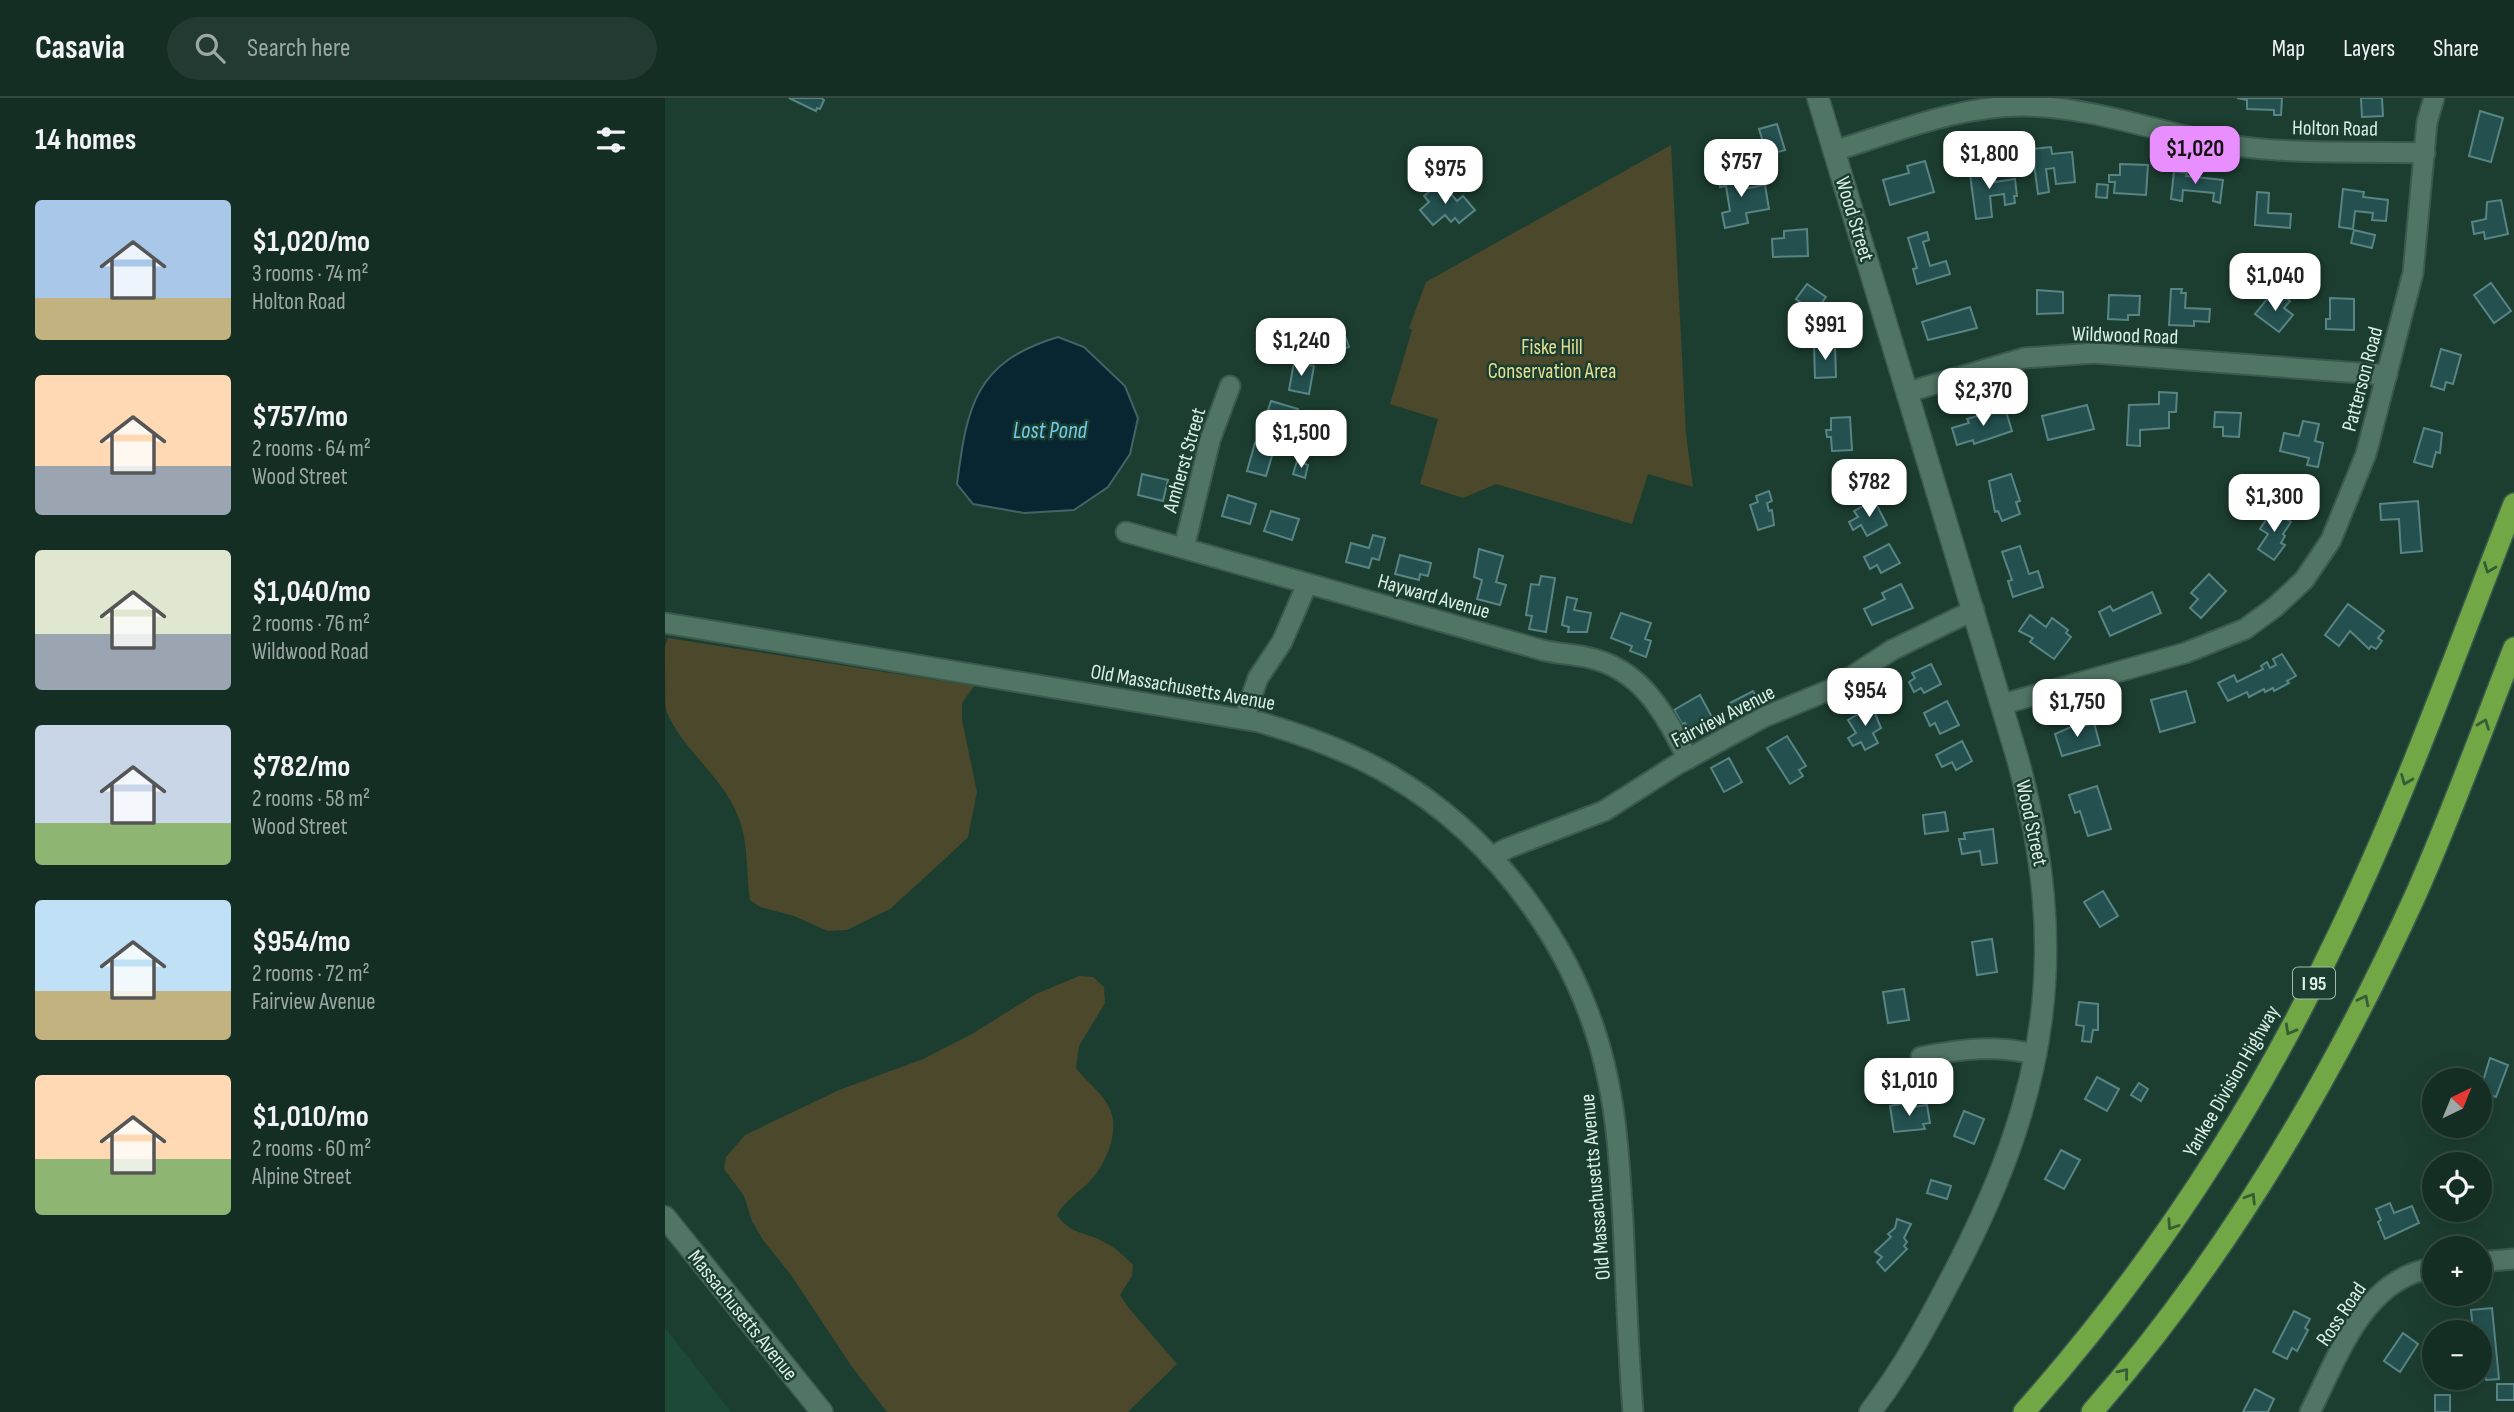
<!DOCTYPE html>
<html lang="en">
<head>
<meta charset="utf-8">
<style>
	:root { --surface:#152e24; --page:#223a31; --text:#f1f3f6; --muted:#9da8a6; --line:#344a41; --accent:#e98efe }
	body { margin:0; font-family:"Sofia Sans Condensed",sans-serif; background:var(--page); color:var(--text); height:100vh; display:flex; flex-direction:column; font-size:26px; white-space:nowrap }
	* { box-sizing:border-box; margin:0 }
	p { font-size:23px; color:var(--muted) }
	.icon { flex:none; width:38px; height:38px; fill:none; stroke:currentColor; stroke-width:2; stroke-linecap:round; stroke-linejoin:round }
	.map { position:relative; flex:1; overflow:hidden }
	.side { display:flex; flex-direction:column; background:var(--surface); width:665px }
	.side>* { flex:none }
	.needle { width:46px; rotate:43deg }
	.tools { position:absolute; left:1757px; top:970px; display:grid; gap:14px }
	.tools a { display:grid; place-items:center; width:70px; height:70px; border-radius:50%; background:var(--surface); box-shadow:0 7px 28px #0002,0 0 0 2px var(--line); font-size:35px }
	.price { position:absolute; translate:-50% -60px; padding:0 16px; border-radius:14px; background:#fff; color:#222; font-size:23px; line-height:46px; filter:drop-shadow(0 2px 4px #0008) }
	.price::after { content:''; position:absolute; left:50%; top:42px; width:21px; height:16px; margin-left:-10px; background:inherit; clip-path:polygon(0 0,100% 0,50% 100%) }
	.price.selected { background:var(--accent); color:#111 }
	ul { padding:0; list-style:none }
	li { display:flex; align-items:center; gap:21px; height:175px; padding:0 35px }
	li span { display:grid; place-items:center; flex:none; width:196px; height:140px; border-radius:7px; color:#555 }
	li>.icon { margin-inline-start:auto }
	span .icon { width:84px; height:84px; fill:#fffc; stroke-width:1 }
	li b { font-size:30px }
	h2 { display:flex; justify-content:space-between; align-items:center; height:84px; padding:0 35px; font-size:30px }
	header { display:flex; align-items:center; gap:42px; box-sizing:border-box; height:98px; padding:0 35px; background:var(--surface); border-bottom:2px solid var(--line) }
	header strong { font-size:33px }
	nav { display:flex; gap:38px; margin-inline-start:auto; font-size:24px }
	.search { width:490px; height:63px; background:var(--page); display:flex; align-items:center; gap:18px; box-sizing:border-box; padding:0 24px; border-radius:38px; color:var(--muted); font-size:26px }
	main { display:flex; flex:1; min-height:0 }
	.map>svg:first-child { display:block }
	.built { fill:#1d4937 }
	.green { fill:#4b482b }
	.water { fill:#082631; stroke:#476267; stroke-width:2 }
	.building { fill:#245050; stroke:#588584; stroke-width:2 }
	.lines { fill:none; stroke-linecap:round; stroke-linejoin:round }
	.street-casing { stroke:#3a5a4d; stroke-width:23 }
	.secondary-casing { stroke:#3a5a4d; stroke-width:24 }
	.highway-casing { stroke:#3a5a4d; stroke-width:24 }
	.street { stroke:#517565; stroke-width:19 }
	.secondary { stroke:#517565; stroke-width:21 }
	.highway { stroke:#71a745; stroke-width:21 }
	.oneway { stroke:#365e36 }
	.labels { text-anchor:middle; stroke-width:5; stroke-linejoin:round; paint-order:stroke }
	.shield { fill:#1c3e30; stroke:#a2baaf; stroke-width:2 }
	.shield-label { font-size:19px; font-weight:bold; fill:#dbefe5 }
	.street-label { font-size:21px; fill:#dbefe5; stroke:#1c3e30 }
	.park-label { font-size:21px; fill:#e9df92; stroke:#1c3e30 }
	.water-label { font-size:23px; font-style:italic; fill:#74cbef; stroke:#1c3e30 }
</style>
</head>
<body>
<header>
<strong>Casavia</strong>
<div class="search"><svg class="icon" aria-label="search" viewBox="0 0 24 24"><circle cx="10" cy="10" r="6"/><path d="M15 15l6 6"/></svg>Search here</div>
<nav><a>Map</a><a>Layers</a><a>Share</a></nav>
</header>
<main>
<section class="side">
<h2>14 homes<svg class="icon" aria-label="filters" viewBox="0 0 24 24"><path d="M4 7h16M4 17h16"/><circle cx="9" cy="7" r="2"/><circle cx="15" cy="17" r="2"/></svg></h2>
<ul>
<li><span style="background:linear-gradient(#a9c7e8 70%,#c2b280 0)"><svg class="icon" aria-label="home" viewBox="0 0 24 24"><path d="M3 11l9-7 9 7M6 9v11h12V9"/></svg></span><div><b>$1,020/mo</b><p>3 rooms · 74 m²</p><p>Holton Road</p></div></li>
<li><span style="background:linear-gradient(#ffd9b3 65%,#9aa5b1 0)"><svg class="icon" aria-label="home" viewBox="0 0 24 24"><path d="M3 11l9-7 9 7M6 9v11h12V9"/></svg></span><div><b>$757/mo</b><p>2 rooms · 64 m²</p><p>Wood Street</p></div></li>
<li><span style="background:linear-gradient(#dfe7d0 60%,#9aa5b1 0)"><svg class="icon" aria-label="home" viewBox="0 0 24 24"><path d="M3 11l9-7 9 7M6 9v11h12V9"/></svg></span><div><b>$1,040/mo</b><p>2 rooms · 76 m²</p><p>Wildwood Road</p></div></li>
<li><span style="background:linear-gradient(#c9d6e8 70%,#8fb573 0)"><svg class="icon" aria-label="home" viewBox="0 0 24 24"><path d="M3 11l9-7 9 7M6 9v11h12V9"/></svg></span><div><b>$782/mo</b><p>2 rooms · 58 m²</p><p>Wood Street</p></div></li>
<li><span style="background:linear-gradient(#bfe0f5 65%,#c2b280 0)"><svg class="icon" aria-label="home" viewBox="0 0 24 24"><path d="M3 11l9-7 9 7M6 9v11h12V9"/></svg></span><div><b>$954/mo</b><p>2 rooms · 72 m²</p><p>Fairview Avenue</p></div></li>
<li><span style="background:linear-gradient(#ffd9b3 60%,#8fb573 0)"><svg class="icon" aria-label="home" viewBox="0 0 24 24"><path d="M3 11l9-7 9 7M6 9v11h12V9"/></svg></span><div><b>$1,010/mo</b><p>2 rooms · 60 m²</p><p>Alpine Street</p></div></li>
</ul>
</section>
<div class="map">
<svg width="1849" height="1314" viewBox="0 0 1849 1314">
	<rect width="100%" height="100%" fill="#1c3e30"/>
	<!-- built -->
	<polygon class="built" points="0,1230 66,1314 0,1314"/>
	<!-- green -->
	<g class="green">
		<polygon points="1006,47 1021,336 1028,389 983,376 967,426 831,386 798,400 755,386 773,321 725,306 747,232 744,230 761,184"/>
		<path d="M3 540 309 588 297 605V622L312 694 303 739 282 759 225 811 182 832 163 833 129 818 95 809 85 802C81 773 84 746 73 718 56 676 16 651 1 612 0 598 0 564 0 548Z"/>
		<path d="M414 878 428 879 439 889 440 905 414 948 411 970C421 983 434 992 443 1007 457 1031 441 1068 422 1086 410 1097 400 1103 392 1117 407 1138 421 1133 441 1145 451 1150 460 1159 468 1167L467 1178 455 1197 463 1209 512 1266 463 1314H222L187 1269 126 1177 98 1142 87 1123 79 1098 59 1071 61 1059 80 1037 174 992 258 961 307 936 371 896Z"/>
	</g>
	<!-- water -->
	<path class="water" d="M393 239 419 249 460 288 473 320 465 356 443 389 409 412 359 415 308 406 292 386C302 308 310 264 393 239Z"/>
	<!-- building -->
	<g class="building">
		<polygon points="124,0 156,0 159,2 155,11 152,10 151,13"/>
		<polygon points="1572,0 1617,0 1616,17 1609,17 1609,12 1582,11 1582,2"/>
		<polygon points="1696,0 1717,0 1718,18 1697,19"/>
		<polygon points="1815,13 1838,20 1826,64 1804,58"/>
		<polygon points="1112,26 1120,52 1102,57 1094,31"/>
		<polygon points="1386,49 1387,56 1407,54 1410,84 1391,86 1389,70 1381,71 1384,94 1373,96 1367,51"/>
		<polygon points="1260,63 1269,94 1225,107 1218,82 1244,75 1242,68"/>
		<polygon points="1455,66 1483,67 1481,97 1449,95 1450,84 1444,84 1444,77 1455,77"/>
		<polygon points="1319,67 1320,75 1329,74 1330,84 1350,81 1352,98 1349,98 1350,105 1340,107 1339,96 1325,98 1327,119 1311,121 1304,69"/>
		<polygon points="1074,71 1078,91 1100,87 1104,111 1081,115 1083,125 1060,130 1057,115 1065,113 1061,88 1055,89 1052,75"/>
		<polygon points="1509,73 1522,75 1521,78 1558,82 1555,105 1548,103 1549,95 1518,92 1517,103 1506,101"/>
		<polygon points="776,84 792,103 798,98 810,112 794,125 790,120 786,124 780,117 768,127 755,112 764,104 759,98"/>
		<polygon points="1432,86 1443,87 1442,100 1431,99"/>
		<polygon points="1678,91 1699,94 1698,99 1723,102 1721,123 1707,122 1708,115 1690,113 1688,131 1674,129"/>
		<polygon points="1592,94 1604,95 1603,115 1626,116 1625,130 1590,127"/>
		<polygon points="1836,102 1843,136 1820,141 1819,134 1809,136 1807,124 1821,121 1822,104"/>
		<polygon points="1142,131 1143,158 1108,159 1107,141 1119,140 1119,133"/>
		<polygon points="1689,132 1710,137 1707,150 1686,145"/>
		<polygon points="1262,134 1264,142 1258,144 1265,168 1281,163 1285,176 1252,186 1248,171 1252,170 1243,140"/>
		<polygon points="1826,185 1846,213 1829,225 1809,197"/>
		<polygon points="1142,186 1161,199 1149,215 1131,201"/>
		<polygon points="1506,191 1517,191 1516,195 1521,195 1520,210 1545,211 1544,224 1529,223 1529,228 1504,227"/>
		<polygon points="1372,192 1398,194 1398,215 1372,216"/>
		<polygon points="1617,196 1625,203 1619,210 1628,217 1614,234 1590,216 1602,201 1609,206"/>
		<polygon points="1444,197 1475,198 1474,217 1463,217 1463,222 1443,221"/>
		<polygon points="1665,200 1689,201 1689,232 1661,231 1661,221 1665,221"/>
		<polygon points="1305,209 1312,230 1263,242 1257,224"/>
		<polygon points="681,240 684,249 670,254 667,245"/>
		<polygon points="1170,247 1171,279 1150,280 1149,248"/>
		<polygon points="1776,251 1796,257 1788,286 1781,284 1779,292 1766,288"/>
		<polygon points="629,264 649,268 644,296 624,292"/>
		<polygon points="1494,294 1512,295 1511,314 1504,314 1504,330 1475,332 1475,348 1462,347 1464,307 1494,306"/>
		<polygon points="606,303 633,311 630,321 625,320 620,338 601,332 607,313 603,312"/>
		<polygon points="1422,307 1429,331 1383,342 1377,318"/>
		<polygon points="1340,310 1347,333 1309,346 1308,342 1292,347 1287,330 1304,325 1302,321"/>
		<polygon points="1550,314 1576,315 1574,339 1558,338 1558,329 1549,329"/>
		<polygon points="1185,319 1187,352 1167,353 1166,339 1162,339 1161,332 1166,332 1166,320"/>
		<polygon points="1638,323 1654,326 1650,343 1658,345 1653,369 1642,367 1644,360 1615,353 1619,335 1634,338"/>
		<polygon points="1759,330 1777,335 1775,355 1771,354 1767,369 1749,364"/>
		<polygon points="590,345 609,351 601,378 582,373"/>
		<polygon points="632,363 643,367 640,380 628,376"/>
		<polygon points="477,376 503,382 498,403 473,397"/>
		<polygon points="1346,376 1355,403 1351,404 1355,416 1337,423 1333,413 1330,414 1324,383"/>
		<polygon points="1104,393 1107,403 1102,405 1104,413 1107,412 1109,427 1093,432 1085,407 1093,404 1091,398"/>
		<polygon points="563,397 591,406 585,426 557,418"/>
		<polygon points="1209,402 1222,427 1202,438 1196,427 1188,432 1184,424 1193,419 1189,413"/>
		<polygon points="1753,403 1757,453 1736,455 1734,421 1716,422 1715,406"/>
		<polygon points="1608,411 1626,424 1618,436 1620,438 1616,445 1620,447 1609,462 1593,451 1603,436 1595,431"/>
		<polygon points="606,413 634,421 627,442 599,433"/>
		<polygon points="708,437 720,440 714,462 707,460 704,470 681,464 686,445 704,450"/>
		<polygon points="1224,446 1235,465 1216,475 1212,467 1205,471 1199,459"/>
		<polygon points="1355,448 1364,476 1373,473 1378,489 1348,499 1343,483 1347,482 1337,454"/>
		<polygon points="814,451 838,458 831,484 841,487 835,507 812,501 817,482 809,479"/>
		<polygon points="735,457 766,465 763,478 755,476 754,482 730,476"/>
		<polygon points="1544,476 1561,493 1536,520 1525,510 1533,501 1526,495"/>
		<polygon points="876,478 890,480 881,534 864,531 867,518 861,517 866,486 874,487"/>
		<polygon points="1236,486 1248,510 1207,527 1199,511 1220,501 1217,495"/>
		<polygon points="1487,494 1496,515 1445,538 1434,514 1445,508 1448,513"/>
		<polygon points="902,499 912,501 909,512 926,515 922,534 903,534 904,529 897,527"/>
		<polygon points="1683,506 1719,533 1713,540 1717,543 1711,551 1706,548 1704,551 1685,533 1674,548 1660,537"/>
		<polygon points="956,515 986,525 980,541 986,543 981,559 965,553 967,548 946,540"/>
		<polygon points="1365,517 1381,529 1387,520 1403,532 1401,535 1406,539 1389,561 1365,544 1368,540 1354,533"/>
		<polygon points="1617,556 1631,578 1622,583 1624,585 1609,593 1608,590 1600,594 1599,591 1584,599 1582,594 1563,603 1553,585 1569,577 1572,584 1598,571 1596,568 1602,564 1605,570 1611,567 1608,561"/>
		<polygon points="1266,566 1276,586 1259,595 1256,590 1249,594 1244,584 1250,580 1247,575"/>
		<polygon points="1088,593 1094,604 1071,616 1065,605"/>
		<polygon points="1521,593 1530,624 1495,634 1486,602"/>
		<polygon points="1035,597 1048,621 1025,633 1020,625 1017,626 1009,612"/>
		<polygon points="1282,603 1294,627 1275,636 1270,625 1265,628 1259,615"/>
		<polygon points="1207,608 1216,630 1208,635 1213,645 1200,652 1196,644 1188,648 1183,640 1191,635 1183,622"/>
		<polygon points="1429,625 1435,647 1397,658 1390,636 1408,628 1408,631"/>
		<polygon points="1122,638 1141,668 1134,672 1138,678 1125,686 1102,650"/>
		<polygon points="1297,643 1307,663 1291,672 1287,664 1277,669 1271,657"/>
		<polygon points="1064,660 1077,684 1059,694 1046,670"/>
		<polygon points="1432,688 1446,731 1423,738 1415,713 1410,715 1404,697"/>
		<polygon points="1280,714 1283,733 1260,736 1258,717"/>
		<polygon points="1328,731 1332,765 1317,767 1315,753 1297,756 1294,741 1300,741 1299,735"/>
		<polygon points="1438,793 1453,818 1435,829 1419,804"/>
		<polygon points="1327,841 1332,874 1312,877 1307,844"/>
		<polygon points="1239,891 1244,922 1223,925 1218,894"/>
		<polygon points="1414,904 1433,906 1433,932 1428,932 1426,944 1417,943 1419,928 1411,927"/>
		<polygon points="1825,960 1843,967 1831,999 1815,993"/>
		<polygon points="1432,979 1454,991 1442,1013 1420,1001"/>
		<polygon points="1474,985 1483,991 1476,1003 1466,997"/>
		<polygon points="1241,1005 1242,1010 1262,1007 1265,1025 1258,1026 1260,1031 1229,1034 1225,1008"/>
		<polygon points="1299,1013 1319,1021 1309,1046 1289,1038"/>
		<polygon points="1396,1052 1415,1062 1399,1091 1380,1081"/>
		<polygon points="1266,1082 1286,1088 1282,1101 1262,1095"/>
		<polygon points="1725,1105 1729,1115 1747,1108 1754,1125 1720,1141 1713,1124 1716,1122 1711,1111"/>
		<polygon points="1232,1121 1246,1126 1239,1140 1242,1144 1239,1148 1242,1151 1220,1173 1212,1164 1217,1159 1210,1154 1226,1139 1223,1136 1230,1130"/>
		<polygon points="1827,1210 1834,1281 1821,1282 1819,1261 1816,1262 1815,1234 1808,1232 1806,1212"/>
		<polygon points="1629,1213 1645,1221 1640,1230 1643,1232 1632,1253 1627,1250 1622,1261 1608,1254"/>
		<polygon points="1738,1235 1753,1246 1735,1274 1719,1263"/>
		<rect x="1832" y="1286" width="17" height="16"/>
		<polygon points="1590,1291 1609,1301 1603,1314 1578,1314"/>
		<rect x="1770" y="1297" width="15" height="17"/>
	</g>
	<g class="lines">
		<!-- street casing -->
		<g class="street-casing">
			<g id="street">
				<path d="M1169 53C1231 34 1296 7 1360 8 1428 9 1492 34 1558 46 1624 57 1693 53 1760 55"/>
				<polyline points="1243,294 1359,260 1429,255 1722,277"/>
				<path d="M461 434 877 552C893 556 909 556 925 560 978 572 1000 617 1023 661"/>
				<polyline points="519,450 545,342 565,288"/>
				<path d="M0 525 594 624C639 637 684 653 725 677 835 741 918 859 943 982 953 1029 955 1077 958 1124 961 1187 963 1251 968 1314"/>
				<polyline points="1338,606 1520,555 1580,531 1610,509 1639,482 1666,442 1701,356 1748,175 1762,24 1769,0"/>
				<polyline points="579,620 593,580 617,544 642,486"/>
				<polyline points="826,759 843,750 939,713 1011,667 1099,619 1169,590 1227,552 1309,512"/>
				<path d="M1256 959C1294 951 1333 946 1371 957"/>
				<polyline points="1815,1164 1849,1161"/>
				<path d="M1645 1314C1673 1259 1699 1179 1769 1170"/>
			</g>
		</g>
		<!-- secondary casing -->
		<g class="secondary-casing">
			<g id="secondary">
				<path d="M1153 0 1353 662C1405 854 1383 993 1292 1169 1266 1219 1240 1269 1205 1314"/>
				<polyline points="0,1119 157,1314"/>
			</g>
		</g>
		<!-- highway casing -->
		<g class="highway-casing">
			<g id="highway">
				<path d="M1359 1314C1487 1170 1593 1007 1675 833 1741 695 1793 549 1849 406"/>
				<path d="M1427 1314C1561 1161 1667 981 1751 796 1787 715 1817 632 1849 550"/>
			</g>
		</g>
		<!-- street -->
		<use href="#street" class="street"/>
		<!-- secondary -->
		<use href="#secondary" class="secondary"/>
		<!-- highway -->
		<use href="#highway" class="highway"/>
	</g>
	<!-- one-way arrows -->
	<defs><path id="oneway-chevron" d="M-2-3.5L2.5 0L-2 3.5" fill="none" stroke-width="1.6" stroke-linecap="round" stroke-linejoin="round" transform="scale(1.75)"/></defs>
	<g class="oneway">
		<use href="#oneway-chevron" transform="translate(1824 470) rotate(111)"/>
		<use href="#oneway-chevron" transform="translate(1819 626) rotate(-69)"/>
		<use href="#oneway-chevron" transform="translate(1741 682) rotate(112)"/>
		<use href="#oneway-chevron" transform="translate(1699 902) rotate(-63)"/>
		<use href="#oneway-chevron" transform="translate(1625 932) rotate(119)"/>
		<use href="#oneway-chevron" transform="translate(1586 1100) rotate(-58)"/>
		<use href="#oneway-chevron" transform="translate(1507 1127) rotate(124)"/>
		<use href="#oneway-chevron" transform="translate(1459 1275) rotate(-51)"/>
	</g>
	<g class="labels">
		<!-- shield labels -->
		<rect class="shield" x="1628" y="869.5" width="42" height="31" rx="5"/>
		<g class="shield-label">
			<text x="1649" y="892">I 95</text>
		</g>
		<!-- street labels -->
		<g class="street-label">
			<text transform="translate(1670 30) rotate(1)" y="7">Holton Road</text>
			<text transform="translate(1190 121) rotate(73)" y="7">Wood Street</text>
			<text transform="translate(1460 237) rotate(2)" y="7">Wildwood Road</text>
			<text transform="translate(1697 281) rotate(-75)" y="7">Patterson Road</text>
			<text transform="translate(519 362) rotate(-74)" y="7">Amherst Street</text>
			<text transform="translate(769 498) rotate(16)" y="7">Hayward Avenue</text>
			<text transform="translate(518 589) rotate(10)" y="7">Old Massachusetts Avenue</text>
			<text transform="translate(1058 618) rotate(-27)" y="7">Fairview Avenue</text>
			<text transform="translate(1367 725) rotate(78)" y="7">Wood Street</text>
			<text transform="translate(1566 983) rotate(-60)" y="7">Yankee Division Highway</text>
			<text transform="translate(930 1089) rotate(-95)" y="7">Old Massachusetts Avenue</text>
			<text transform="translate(1676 1216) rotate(-56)" y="7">Ross Road</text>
			<text transform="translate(78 1217) rotate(51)" y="7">Massachusetts Avenue</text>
		</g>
		<!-- park labels -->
		<g class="park-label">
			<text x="887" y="256">Fiske Hill<tspan x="887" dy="24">Conservation Area</tspan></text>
		</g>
		<!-- water labels -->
		<g class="water-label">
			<text x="385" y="340">Lost Pond</text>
		</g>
	</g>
</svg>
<div class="tools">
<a><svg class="needle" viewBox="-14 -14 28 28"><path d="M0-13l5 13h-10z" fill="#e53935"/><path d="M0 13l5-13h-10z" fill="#9da8a6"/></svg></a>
<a><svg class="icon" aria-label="locate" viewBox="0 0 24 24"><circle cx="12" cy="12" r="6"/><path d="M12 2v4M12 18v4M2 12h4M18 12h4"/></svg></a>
<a>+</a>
<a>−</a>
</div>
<b class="price selected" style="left:1530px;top:88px">$1,020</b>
<b class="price" style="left:1324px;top:93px">$1,800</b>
<b class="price" style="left:1076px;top:101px">$757</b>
<b class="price" style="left:780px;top:108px">$975</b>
<b class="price" style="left:1610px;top:215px">$1,040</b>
<b class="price" style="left:1160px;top:264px">$991</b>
<b class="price" style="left:636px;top:280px">$1,240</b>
<b class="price" style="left:1318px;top:330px">$2,370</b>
<b class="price" style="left:636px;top:372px">$1,500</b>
<b class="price" style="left:1204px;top:421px">$782</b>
<b class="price" style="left:1609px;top:436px">$1,300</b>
<b class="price" style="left:1200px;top:630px">$954</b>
<b class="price" style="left:1412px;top:641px">$1,750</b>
<b class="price" style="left:1244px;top:1020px">$1,010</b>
</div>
</main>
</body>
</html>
